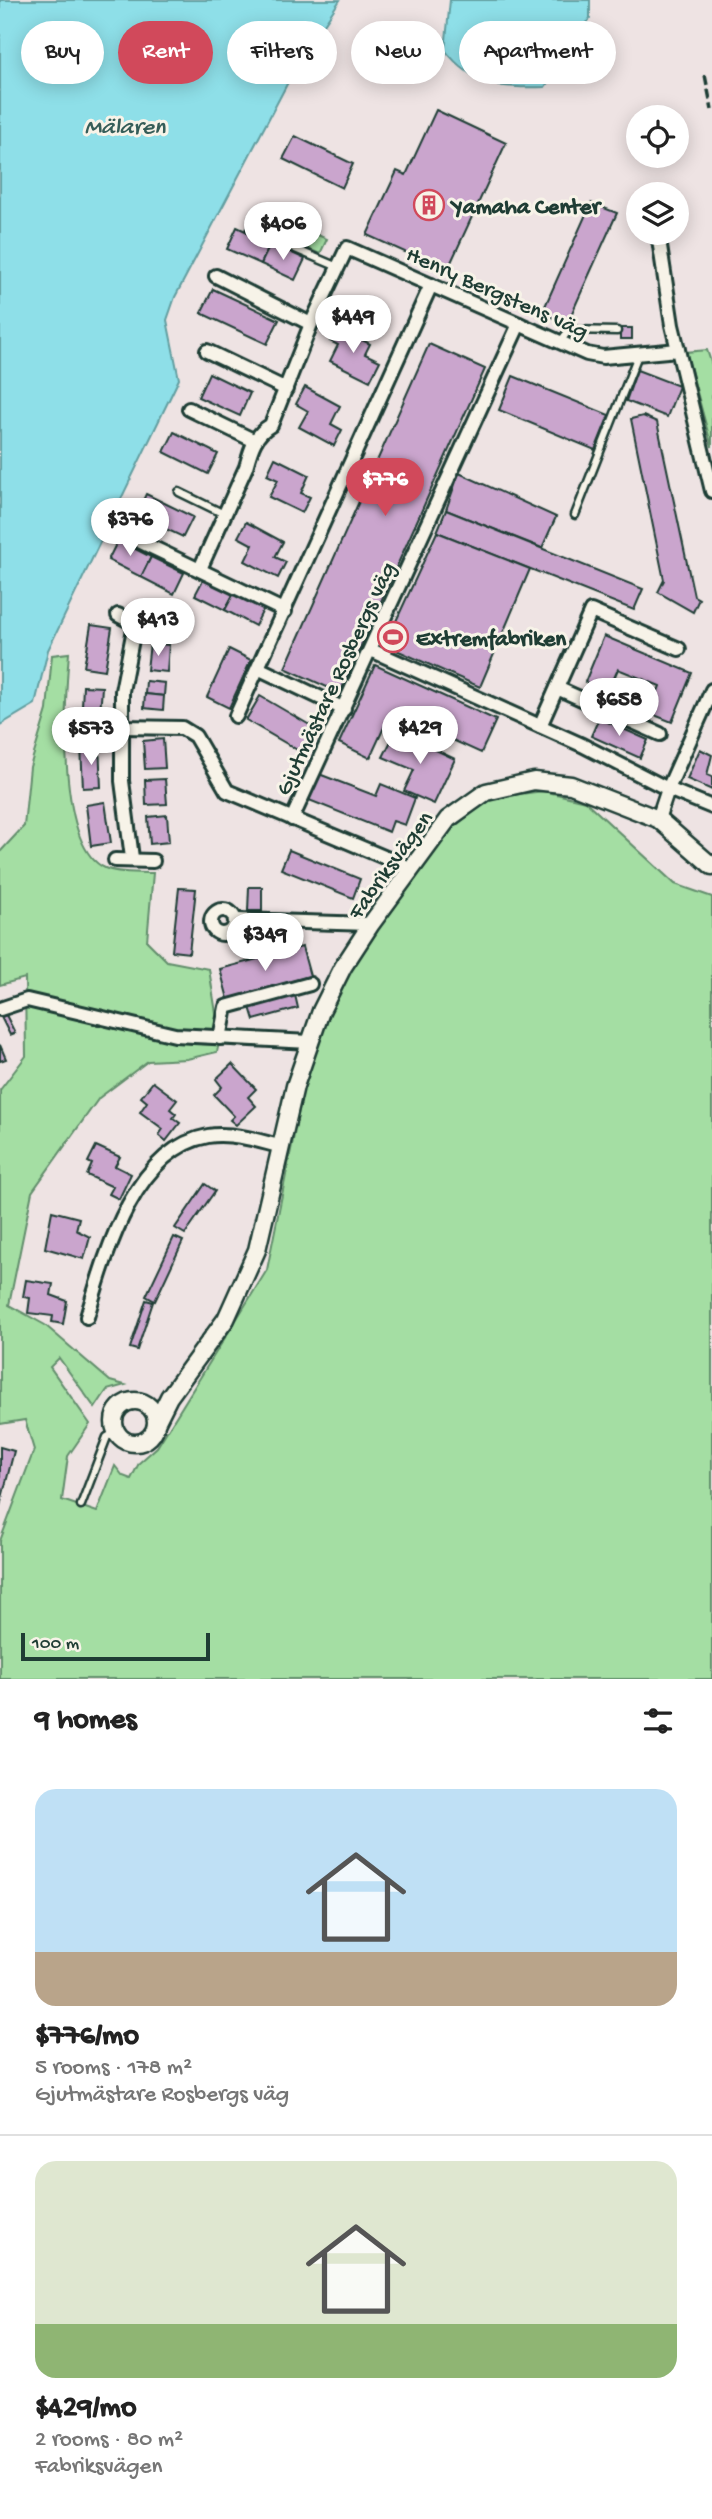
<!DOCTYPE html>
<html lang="en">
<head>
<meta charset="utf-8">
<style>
	:root { --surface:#fff; --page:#f2f2f2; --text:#222; --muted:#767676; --line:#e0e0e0; --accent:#d1495b }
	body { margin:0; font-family:"Gochi Hand",sans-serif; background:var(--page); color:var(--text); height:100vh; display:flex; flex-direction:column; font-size:26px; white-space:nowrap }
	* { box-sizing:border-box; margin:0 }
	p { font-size:23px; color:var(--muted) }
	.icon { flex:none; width:38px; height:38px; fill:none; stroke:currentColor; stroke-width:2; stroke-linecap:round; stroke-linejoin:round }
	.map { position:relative; height:1679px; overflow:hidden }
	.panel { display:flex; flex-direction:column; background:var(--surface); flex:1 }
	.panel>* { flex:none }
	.guide { position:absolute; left:21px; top:21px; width:670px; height:63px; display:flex; gap:14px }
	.buttons { position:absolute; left:626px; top:105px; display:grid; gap:14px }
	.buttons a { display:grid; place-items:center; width:63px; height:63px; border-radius:50%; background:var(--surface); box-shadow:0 4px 18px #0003; font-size:35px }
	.scale { position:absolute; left:21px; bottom:18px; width:189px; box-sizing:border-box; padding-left:7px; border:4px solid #1f3d34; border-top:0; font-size:19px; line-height:24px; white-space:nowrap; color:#1f3d34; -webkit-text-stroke:5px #f7f3e8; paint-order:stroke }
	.price { position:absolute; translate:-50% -60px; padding:0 16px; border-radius:24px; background:#fff; color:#222; font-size:23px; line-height:46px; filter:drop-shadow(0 2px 4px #0008) }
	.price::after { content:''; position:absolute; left:50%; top:42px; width:21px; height:16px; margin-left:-10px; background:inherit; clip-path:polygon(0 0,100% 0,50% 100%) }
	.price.active { background:var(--accent); color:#fff }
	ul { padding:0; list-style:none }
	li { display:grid; align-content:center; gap:14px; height:371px; padding:0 35px }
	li+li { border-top:2px solid var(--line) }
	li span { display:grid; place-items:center; height:217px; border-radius:21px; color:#555 }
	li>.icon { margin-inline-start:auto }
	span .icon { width:126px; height:126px; fill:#fffc; stroke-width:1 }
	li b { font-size:30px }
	h2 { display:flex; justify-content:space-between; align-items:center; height:84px; padding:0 35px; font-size:30px }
	.pill { padding:0 24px; border-radius:32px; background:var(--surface); box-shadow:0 4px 18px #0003; font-size:24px; line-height:63px }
	.pill.active { background:var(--accent); color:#fff }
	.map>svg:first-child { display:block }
	.green { fill:#a4dea3; stroke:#628e6c; stroke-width:2 }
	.water { fill:#8edfe8; stroke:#629ea0; stroke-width:2 }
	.building { fill:#caa5cd; stroke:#1f3d34; stroke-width:2 }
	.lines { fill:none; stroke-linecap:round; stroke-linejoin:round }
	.service-casing { stroke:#1f3d34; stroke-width:11 }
	.minor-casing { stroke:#1f3d34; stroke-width:18 }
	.tertiary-casing { stroke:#1f3d34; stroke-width:21 }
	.service { stroke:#f7f3e8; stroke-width:6 }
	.minor { stroke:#f7f3e8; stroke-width:12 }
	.tertiary { stroke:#f7f3e8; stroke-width:16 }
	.rail { stroke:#1f3d34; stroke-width:3.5; stroke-dasharray:10 5; stroke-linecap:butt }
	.labels { text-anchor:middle; stroke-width:6; stroke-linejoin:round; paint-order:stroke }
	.poi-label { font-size:23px; font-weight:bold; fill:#1f3d34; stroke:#f7f3e8; text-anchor:start }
	.street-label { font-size:23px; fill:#1f3d34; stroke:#f7f3e8 }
	.water-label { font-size:24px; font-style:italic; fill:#355d58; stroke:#f7f3e8 }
</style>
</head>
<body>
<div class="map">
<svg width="712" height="1679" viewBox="0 0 712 1679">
	<rect width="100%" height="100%" fill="#eee3e3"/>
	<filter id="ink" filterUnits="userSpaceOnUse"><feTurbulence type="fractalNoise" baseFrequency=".0143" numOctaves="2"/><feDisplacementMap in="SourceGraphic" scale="14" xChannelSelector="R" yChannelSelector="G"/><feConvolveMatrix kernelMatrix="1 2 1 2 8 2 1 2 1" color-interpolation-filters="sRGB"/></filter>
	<g filter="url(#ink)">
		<!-- green -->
		<g class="green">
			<polygon points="274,216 327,239 320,254 268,231"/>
			<polygon points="707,350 712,365 712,447 686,352"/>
			<path d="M69 653C65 699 56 846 105 868 117 874 140 872 153 873L147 941 167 961 209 969 220 1038 217 1052 187 1059 148 1061 99 1098 32 1192 9 1305 45 1325 110 1381 125 1385 107 1390 95 1408 59 1358 50 1367 90 1424 68 1456 62 1500 97 1512 115 1466 123 1476 131 1479 139 1463 157 1447 267 1270 305 1080 347 966 446 834 489 798 544 791 585 801 675 884 712 897V1679H0V1541L34 1450 25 1420 0 1424V1090L26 1056 25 978 0 985V852L24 826 30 767 47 710 52 655Z"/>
		</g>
		<!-- water -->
		<g class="water">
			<polygon points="0,0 340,0 297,65 175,297 167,320 179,379 48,650 35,704 0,725"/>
			<path d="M450 0H590V18L545 87C501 89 473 86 445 50Z"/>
		</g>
		<!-- building -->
		<g class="building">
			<polygon points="436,110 506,143 447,271 367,235 397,171 406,175"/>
			<polygon points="295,136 353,164 342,188 283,159"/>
			<polygon points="591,203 617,213 567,324 542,313"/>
			<polygon points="237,227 271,243 261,264 227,249"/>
			<polygon points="271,243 305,259 295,280 261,264"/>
			<polygon points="213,289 279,320 267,344 201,313"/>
			<polygon points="337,327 370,344 365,354 380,361 370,381 330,361 338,345 330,341"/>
			<rect x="620" y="328" width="12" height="11"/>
			<polygon points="429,344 485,369 340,693 285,668"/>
			<polygon points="637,370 679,386 667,417 626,401"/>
			<polygon points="209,373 250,393 240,416 198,397"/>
			<polygon points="513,376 609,415 595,450 499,410"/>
			<polygon points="305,387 340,406 331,424 342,430 334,446 299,427 308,411 296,404"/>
			<polygon points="643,416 657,422 694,596 699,599 693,612 658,592 664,580 631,419"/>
			<polygon points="174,432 218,454 208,474 164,452"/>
			<polygon points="275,458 309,475 301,493 310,497 302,513 269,497 278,480 267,475"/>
			<polygon points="459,473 556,517 542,548 446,510"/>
			<polygon points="146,494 193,517 183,537 136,515"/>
			<polygon points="446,510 643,589 634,610 437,532"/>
			<polygon points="246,522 283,542 275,557 286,562 278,578 245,561 253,545 238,537"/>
			<polygon points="437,532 530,569 480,687 385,645"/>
			<polygon points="118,540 151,557 141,577 108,560"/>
			<polygon points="151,557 184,573 174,594 141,577"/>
			<polygon points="204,578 234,593 225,610 195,595"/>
			<polygon points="234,593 264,608 255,626 225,610"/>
			<polygon points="91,625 112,628 105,670 84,667"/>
			<polygon points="604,636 692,673 672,722 649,713 660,686 618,669 608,692 585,682"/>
			<polygon points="150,643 169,645 167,672 147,670"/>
			<polygon points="229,649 251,660 229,708 207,697"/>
			<polygon points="375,665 496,720 481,753 391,712 370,758 339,743"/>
			<polygon points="146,681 165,683 164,696 145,694"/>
			<polygon points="83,686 102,687 99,728 81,727"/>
			<polygon points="145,694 164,696 163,710 144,708"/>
			<polygon points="260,696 320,731 306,755 246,720"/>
			<polygon points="599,718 648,740 640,758 591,736"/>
			<polygon points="396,731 455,759 434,804 404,791 414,770 383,757"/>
			<polygon points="163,739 165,768 145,769 143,741"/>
			<polygon points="99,745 101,787 83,788 81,746"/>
			<polygon points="700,749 712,755 707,775 712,777 712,790 687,779"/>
			<polygon points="319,774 376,796 381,784 415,798 405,825 393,821 389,832 309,800"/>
			<polygon points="165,779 167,804 146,805 145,780"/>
			<polygon points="105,802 111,843 91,846 86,805"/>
			<polygon points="167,815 169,842 150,844 148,817"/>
			<polygon points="289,850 360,879 353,898 281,869"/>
			<polygon points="249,887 262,887 262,911 248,911"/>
			<polygon points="179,888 196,889 189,953 172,951"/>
			<polygon points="302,947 310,976 228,999 220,969"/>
			<polygon points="295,995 298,1008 254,1020 250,1007"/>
			<polygon points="6,1015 15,1033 10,1035 1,1017"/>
			<polygon points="0,1045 6,1059 0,1061"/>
			<polygon points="232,1064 256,1089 248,1097 256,1106 236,1125 230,1120 234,1116 214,1095 222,1087 216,1079"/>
			<polygon points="153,1082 177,1100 170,1109 176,1114 173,1118 180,1123 166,1141 159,1135 163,1129 140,1112 147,1102 141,1097"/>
			<polygon points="96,1146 120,1157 115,1166 131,1174 119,1199 109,1194 113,1187 87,1175 92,1164 88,1162"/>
			<polygon points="205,1184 215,1191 185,1234 175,1228"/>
			<polygon points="52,1211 79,1218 76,1230 90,1237 84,1259 45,1248"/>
			<polygon points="174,1237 183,1241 155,1301 146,1296"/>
			<polygon points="26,1280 53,1284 51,1295 67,1301 63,1324 52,1322 53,1316 28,1313 30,1298 23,1297"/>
			<polygon points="146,1300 153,1302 137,1350 130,1348"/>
			<polygon points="0,1447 14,1451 0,1506"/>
		</g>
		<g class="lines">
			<!-- service casing -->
			<g class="service-casing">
				<g id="service">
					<polyline points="250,230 338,267"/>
					<polyline points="560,342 569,330 617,331"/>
					<polyline points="179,492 224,514"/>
					<polyline points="575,515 638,355"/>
					<polyline points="81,1505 107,1437 116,1432"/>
				</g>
			</g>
			<!-- minor casing -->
			<g class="minor-casing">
				<g id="minor">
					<polyline points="658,233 672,325 712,491"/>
					<polyline points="216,276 311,324"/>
					<polyline points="207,351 286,389"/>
					<polyline points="189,409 255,441"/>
					<polyline points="139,541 285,611"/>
					<path d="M200 569 246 467C251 449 255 434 271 425L311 324 347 248 587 354 603 357 678 350"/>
					<polyline points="118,615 135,624 155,628"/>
					<polyline points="371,650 582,745 668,789 658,819"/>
					<polyline points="260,669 344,709"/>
					<polyline points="557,688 660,734"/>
					<polyline points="712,690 668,789 712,807"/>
					<polyline points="236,716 431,285"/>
					<polyline points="540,726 591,611 679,649"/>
					<polyline points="122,727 182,728 195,736 227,791 410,868"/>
					<polyline points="292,819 519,324"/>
					<polyline points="132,858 122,781 122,691 135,624"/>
					<polyline points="115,860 153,861"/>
					<circle cx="223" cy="922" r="12"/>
					<polyline points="236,920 371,924"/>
					<polyline points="0,1009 27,1000 175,1035 310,1042"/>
					<polyline points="220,1038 226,1007 310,984"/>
					<path d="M87 1317C105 1256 134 1149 208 1136 231 1132 260 1141 282 1147"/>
				</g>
			</g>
			<!-- tertiary casing -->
			<g class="tertiary-casing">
				<g id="tertiary">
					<circle cx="135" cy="1422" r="21"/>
					<polyline points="157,1421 169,1397 226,1319 257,1250 295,1086 321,1011 343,967 371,924 448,819 486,792 534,781 571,785 658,819 712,866"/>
				</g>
			</g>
			<!-- service -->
			<use href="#service" class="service"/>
			<!-- minor -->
			<use href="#minor" class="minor"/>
			<!-- tertiary -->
			<use href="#tertiary" class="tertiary"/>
			<!-- rail -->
			<polyline class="rail" points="705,75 712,110"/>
		</g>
	</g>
	<!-- icons -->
	<defs>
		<g id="building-ring" transform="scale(1.575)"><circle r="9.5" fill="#f7f3e8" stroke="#d1495b" stroke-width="1.5"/><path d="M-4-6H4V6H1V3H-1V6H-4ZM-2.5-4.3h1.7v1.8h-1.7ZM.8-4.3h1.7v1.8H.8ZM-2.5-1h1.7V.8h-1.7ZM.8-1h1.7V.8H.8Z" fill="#d1495b"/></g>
		<g id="stadium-ring" transform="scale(1.575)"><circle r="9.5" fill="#f7f3e8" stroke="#d1495b" stroke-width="1.5"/><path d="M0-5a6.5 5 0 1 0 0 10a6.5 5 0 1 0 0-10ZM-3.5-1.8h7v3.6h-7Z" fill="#d1495b"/></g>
	</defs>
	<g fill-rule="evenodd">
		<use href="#building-ring" x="429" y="205"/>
		<use href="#stadium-ring" x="393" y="637"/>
	</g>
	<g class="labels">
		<!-- poi labels -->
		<g class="poi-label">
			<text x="452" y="213">Yamaha Center</text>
			<text x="416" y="645">Extremfabriken</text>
		</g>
		<!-- street labels -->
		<g class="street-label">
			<text transform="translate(498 291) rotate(24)" y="8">Henry Bergstens väg</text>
			<text transform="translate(334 678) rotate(-65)" y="8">Gjutmästare Rosbergs väg</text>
			<text transform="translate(389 864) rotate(-54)" y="8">Fabriksvägen</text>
		</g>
		<!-- water labels -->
		<g class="water-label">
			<text x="125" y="133">Mälaren</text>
		</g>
	</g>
</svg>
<div class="buttons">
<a><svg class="icon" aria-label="locate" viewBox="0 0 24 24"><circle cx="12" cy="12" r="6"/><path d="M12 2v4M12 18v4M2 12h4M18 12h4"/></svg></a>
<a><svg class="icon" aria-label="layers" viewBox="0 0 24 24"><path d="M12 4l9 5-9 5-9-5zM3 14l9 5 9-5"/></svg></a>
</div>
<div class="scale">100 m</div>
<b class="price" style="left:283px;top:262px">$406</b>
<b class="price" style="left:353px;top:355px">$449</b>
<b class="price active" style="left:385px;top:518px">$776</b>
<b class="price" style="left:130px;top:558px">$376</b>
<b class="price" style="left:158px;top:658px">$413</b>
<b class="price" style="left:619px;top:738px">$658</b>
<b class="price" style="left:420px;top:766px">$429</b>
<b class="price" style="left:91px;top:767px">$573</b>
<b class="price" style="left:265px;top:973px">$349</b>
<div class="guide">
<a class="pill">Buy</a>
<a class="pill active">Rent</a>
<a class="pill">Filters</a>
<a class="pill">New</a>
<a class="pill">Apartment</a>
</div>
</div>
<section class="panel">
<h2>9 homes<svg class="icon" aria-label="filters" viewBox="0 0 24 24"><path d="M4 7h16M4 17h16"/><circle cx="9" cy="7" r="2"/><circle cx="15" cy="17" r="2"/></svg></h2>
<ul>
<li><span style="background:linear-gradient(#bfe0f5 75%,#b9a48a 0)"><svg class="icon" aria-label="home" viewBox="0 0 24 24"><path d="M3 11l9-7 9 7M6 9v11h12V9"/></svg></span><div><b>$776/mo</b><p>5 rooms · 178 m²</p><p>Gjutmästare Rosbergs väg</p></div></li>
<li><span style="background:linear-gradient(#dfe7d0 75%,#8fb573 0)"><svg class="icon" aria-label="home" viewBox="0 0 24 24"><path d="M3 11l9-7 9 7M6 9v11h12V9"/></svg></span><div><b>$429/mo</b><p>2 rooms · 80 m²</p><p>Fabriksvägen</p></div></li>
</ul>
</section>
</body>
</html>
